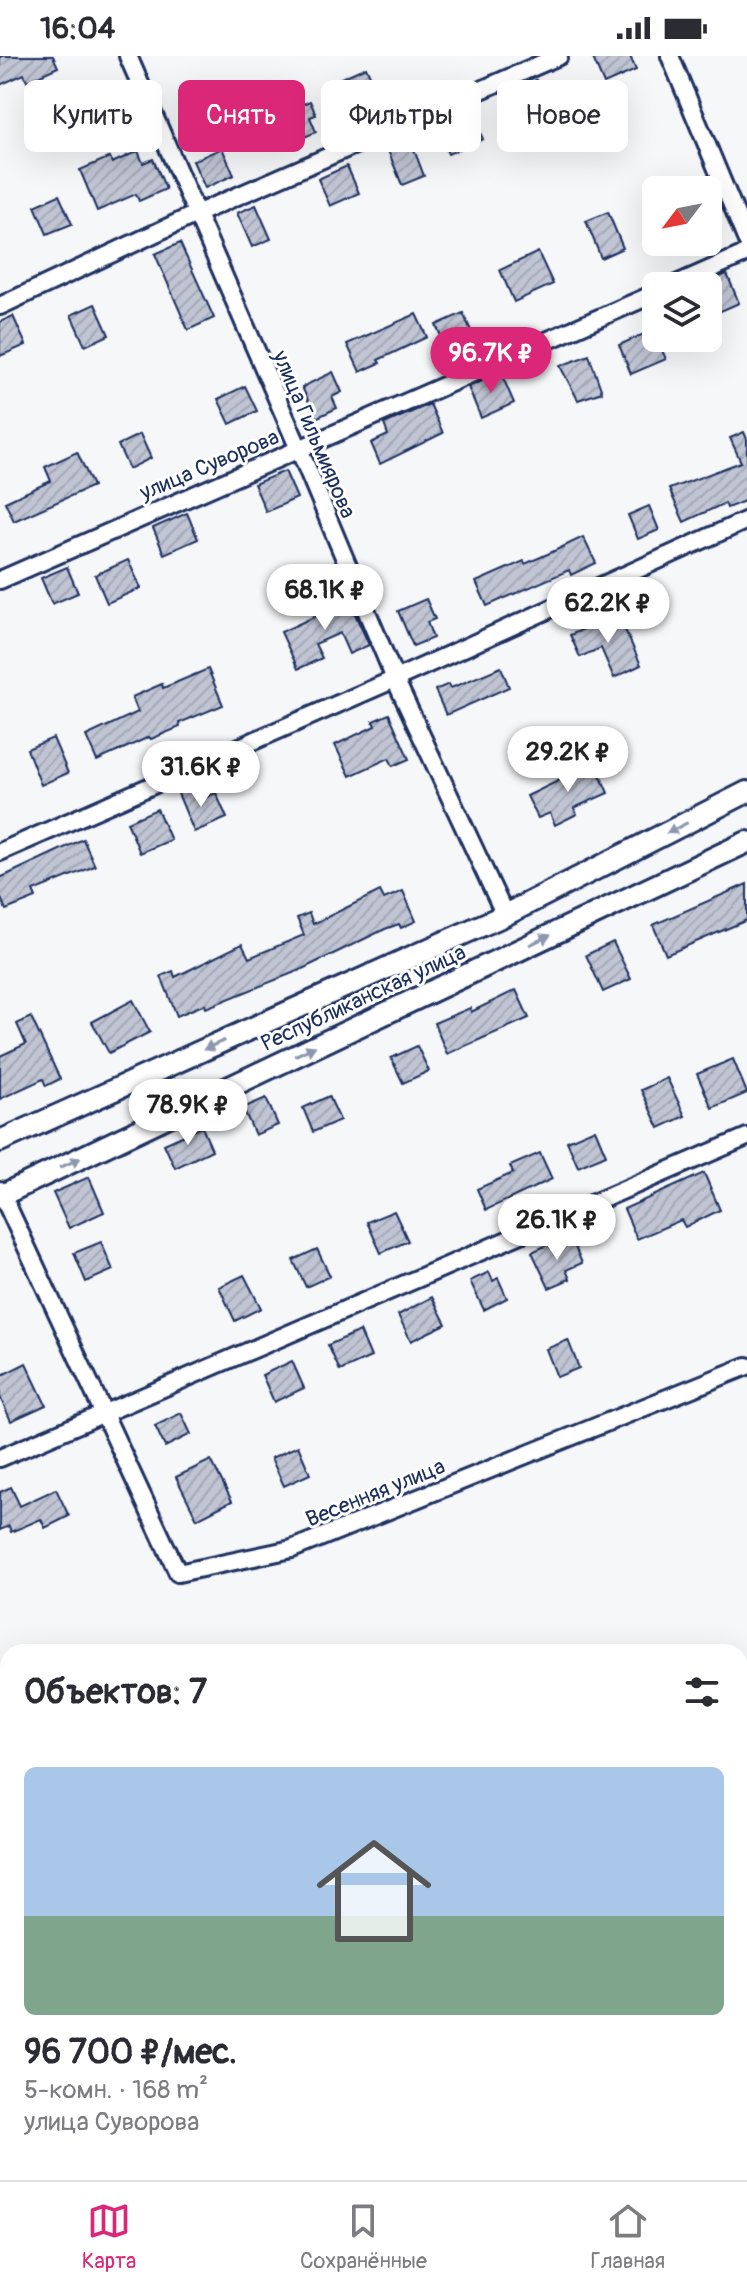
<!DOCTYPE html>
<html lang="ru">
<head>
<meta charset="utf-8">
<style>
	:root { --surface:#fff; --page:#f2f2f3; --text:#2b2b33; --muted:#7c7c81; --line:#e1e1e2; --accent:#db2777 }
	body { margin:0; font-family:Pangolin,sans-serif; background:var(--page); color:var(--text); height:100vh; display:flex; flex-direction:column; font-size:30px; white-space:nowrap }
	* { box-sizing:border-box; margin:0 }
	p { font-size:26px; color:var(--muted) }
	.icon { flex:none; width:44px; height:44px; fill:none; stroke:currentColor; stroke-width:2; stroke-linecap:round; stroke-linejoin:round }
	.map { position:relative; flex:1; overflow:hidden }
	.side { position:absolute; left:0px; top:1588px; width:748px; height:536px; display:flex; flex-direction:column; background:var(--surface); border-radius:24px 24px 0 0; box-shadow:0 8px 32px #0002 }
	.side>* { flex:none }
	.top-card { position:absolute; left:24px; top:24px; width:700px; height:72px; display:flex; gap:16px }
	.needle { width:52px; rotate:238deg }
	.tools { position:absolute; left:642px; top:120px; display:grid; gap:16px }
	.tools a { display:grid; place-items:center; width:80px; height:80px; border-radius:12px; background:var(--surface); box-shadow:0 8px 32px #0002; font-size:40px }
	.price { position:absolute; translate:-50% -68px; padding:0 18px; border-radius:28px; background:#fff; color:#222; font-size:26px; line-height:52px; filter:drop-shadow(0 2px 4px #0008) }
	.price::after { content:''; position:absolute; left:50%; top:48px; width:24px; height:18px; margin-left:-12px; background:inherit; clip-path:polygon(0 0,100% 0,50% 100%) }
	.price.active { background:var(--accent); color:#fff }
	ul { padding:0; list-style:none }
	li { display:grid; align-content:center; gap:16px; height:424px; padding:0 24px }
	li span { display:grid; place-items:center; height:248px; border-radius:12px; color:#555 }
	li>.icon { margin-inline-start:auto }
	span .icon { width:144px; height:144px; fill:#fffc; stroke-width:1 }
	li b { font-size:34px }
	h2 { display:flex; justify-content:space-between; align-items:center; height:96px; padding:0 24px; font-size:34px }
	.tag { padding:0 28px; border-radius:12px; background:var(--surface); box-shadow:0 8px 32px #0002; font-size:28px; line-height:72px }
	.tag.active { background:var(--accent); color:#fff }
	.status { display:flex; justify-content:space-between; align-items:center; height:56px; padding:0 40px; background:var(--surface); direction:ltr }
	.status svg { height:22px; fill:currentColor }
	.menu { display:flex; justify-content:space-around; align-items:center; height:112px; border-top:2px solid var(--line); background:var(--surface); font-size:22px; color:var(--muted) }
	.menu a { display:grid; justify-items:center; gap:4px }
	.menu .active { color:var(--accent) }
	.map>svg:first-child { display:block }
	.lines { fill:none; stroke-linecap:round; stroke-linejoin:round }
	.river { stroke:#a9b0c1; stroke-width:30 }
	.building { fill:url(#building-hatch); stroke:#1b2f5e; stroke-width:2 }
	.minor-casing { stroke:#1b2f5e; stroke-width:22 }
	.tertiary-casing { stroke:#1b2f5e; stroke-width:26 }
	.minor { stroke:#fff; stroke-width:16 }
	.tertiary { stroke:#fff; stroke-width:20 }
	.oneway { fill:#8d97ae }
	.labels { text-anchor:middle; stroke-width:6; stroke-linejoin:round; paint-order:stroke }
	.street-label { font-size:22px; fill:#1b2f5e; stroke:#fff }
</style>
</head>
<body>
<div class="status"><b>16:04</b><svg viewBox="0 0 49 12"><path d="M0 12V9h3v3zM5 12V6h3v6zM10 12V3h3v9zM15 12V0h3v12zM26 1h20v11H26zM47 4h2v5h-2z"/></svg></div>
<div class="map">
<svg width="747" height="2124" viewBox="0 0 747 2124">
	<defs>
		<pattern id="building-hatch" width="6" height="6" patternUnits="userSpaceOnUse" patternTransform="scale(2)"><rect width="6" height="6" fill="#c0c4d3"/><path d="M-1 1l2-2M0 6l6-6M5 7l2-2" fill="none" stroke="#a4a9b8"/></pattern>
	</defs>
	<rect width="100%" height="100%" fill="#f6f7f9"/>
	<filter id="ink" filterUnits="userSpaceOnUse"><feTurbulence type="fractalNoise" baseFrequency=".0125" numOctaves="2"/><feDisplacementMap in="SourceGraphic" scale="16" xChannelSelector="R" yChannelSelector="G"/><feConvolveMatrix kernelMatrix="1 2 1 2 8 2 1 2 1" color-interpolation-filters="sRGB"/></filter>
	<g filter="url(#ink)">
		<g class="lines">
			<!-- river -->
			<g class="river">
				<polyline points="740,1999 747,1993"/>
				<polyline points="479,2124 501,2116"/>
			</g>
		</g>
		<!-- building -->
		<g class="building">
			<polygon points="0,0 53,0 58,11 27,25 24,18 0,29"/>
			<polygon points="592,0 630,0 636,14 604,28"/>
			<polygon points="366,11 376,33 343,48 332,26"/>
			<polygon points="536,24 550,57 520,70 505,37"/>
			<polygon points="310,45 316,59 310,61 316,76 293,86 280,58"/>
			<polygon points="470,55 483,83 448,98 436,70"/>
			<polygon points="410,83 424,120 402,129 387,92"/>
			<polygon points="222,92 234,119 205,132 193,105"/>
			<polygon points="138,95 143,107 153,103 166,133 139,145 136,138 97,155 80,114 110,101 112,107"/>
			<polygon points="347,110 359,137 330,150 318,123"/>
			<polygon points="59,139 72,168 47,178 35,150"/>
			<polygon points="256,149 271,183 252,191 237,157"/>
			<polygon points="608,156 623,192 601,202 586,165"/>
			<polygon points="180,187 214,262 188,274 155,198"/>
			<polygon points="538,196 553,228 514,246 500,214"/>
			<polygon points="727,218 739,247 714,258 708,245 708,226"/>
			<polygon points="95,248 109,279 85,290 71,259"/>
			<polygon points="463,257 477,288 450,300 436,269"/>
			<polygon points="416,258 427,281 378,304 380,307 360,316 347,288"/>
			<polygon points="13,260 26,289 0,300 0,266"/>
			<polygon points="653,274 666,303 631,318 619,289"/>
			<polygon points="589,299 602,336 578,344 560,310"/>
			<polygon points="333,316 342,336 332,341 337,352 316,362 302,331"/>
			<polygon points="501,317 514,347 481,362 468,331"/>
			<polygon points="245,330 257,355 230,368 218,343"/>
			<polygon points="430,348 443,377 380,408 371,387 388,379 384,368"/>
			<polygon points="744,376 747,383 747,444 727,452 725,447 684,466 669,433 741,406 730,382"/>
			<polygon points="140,378 151,402 129,413 118,389"/>
			<polygon points="77,396 93,430 14,465 5,446 51,425 45,411"/>
			<polygon points="285,415 297,442 266,456 254,428"/>
			<polygon points="649,450 659,474 638,483 628,459"/>
			<polygon points="187,457 198,483 164,498 153,472"/>
			<polygon points="583,481 596,507 571,519 569,514 487,550 476,526 524,505 525,508 550,497"/>
			<polygon points="128,504 141,532 107,547 95,519"/>
			<polygon points="67,511 78,537 52,548 41,522"/>
			<polygon points="346,538 369,589 349,598 340,577 315,588 322,602 298,613 281,576 329,554 326,547"/>
			<polygon points="426,543 435,563 427,566 433,582 413,590 398,555"/>
			<polygon points="618,558 641,609 614,622 601,592 580,601 570,579"/>
			<polygon points="501,611 509,631 446,659 435,634 449,628 451,632"/>
			<polygon points="208,613 223,649 179,667 180,671 151,683 149,681 97,705 86,680 138,656 132,641 162,628 163,632"/>
			<polygon points="389,658 409,703 393,710 389,702 350,720 335,689 375,670 373,665"/>
			<polygon points="53,682 68,717 41,729 27,693"/>
			<polygon points="595,707 608,737 574,752 577,758 555,769 550,757 538,762 527,740"/>
			<polygon points="192,728 199,744 216,737 227,762 194,776 177,735"/>
			<polygon points="157,753 171,784 140,797 127,766"/>
			<polygon points="83,783 95,810 33,835 36,842 6,854 0,840 0,822"/>
			<polygon points="747,828 747,864 666,899 653,869"/>
			<polygon points="380,835 384,843 403,835 416,865 401,872 399,868 385,873 300,914 206,952 205,948 177,960 161,920 173,915 175,921 242,888 249,902 304,879 297,862 309,857 313,868"/>
			<polygon points="613,886 631,923 603,936 586,899"/>
			<polygon points="516,934 529,962 447,998 434,967 470,952 471,956"/>
			<polygon points="133,944 150,976 109,997 92,966"/>
			<polygon points="31,961 60,1023 46,1030 43,1023 0,1043 0,1000 26,988 17,968"/>
			<polygon points="417,990 429,1015 403,1027 391,1002"/>
			<polygon points="733,1003 747,1037 712,1052 697,1018"/>
			<polygon points="667,1022 685,1060 659,1072 641,1034"/>
			<polygon points="329,1040 340,1064 313,1076 303,1052"/>
			<polygon points="266,1042 278,1069 255,1079 243,1052"/>
			<polygon points="202,1071 212,1094 175,1112 164,1088"/>
			<polygon points="595,1073 606,1099 578,1111 567,1085"/>
			<polygon points="540,1097 552,1123 486,1154 477,1133 513,1117 510,1110"/>
			<polygon points="704,1117 720,1154 685,1171 681,1164 637,1183 624,1153"/>
			<polygon points="89,1121 104,1156 69,1172 53,1137"/>
			<polygon points="394,1155 408,1185 381,1197 367,1166"/>
			<polygon points="571,1182 582,1207 566,1214 570,1223 549,1232 532,1196 549,1188 551,1192"/>
			<polygon points="101,1186 113,1214 86,1226 74,1197"/>
			<polygon points="317,1193 330,1220 306,1231 293,1204"/>
			<polygon points="489,1216 493,1225 498,1222 507,1242 484,1254 470,1225"/>
			<polygon points="244,1219 261,1252 235,1265 219,1231"/>
			<polygon points="432,1241 446,1268 411,1285 398,1259"/>
			<polygon points="360,1275 371,1301 340,1315 328,1289"/>
			<polygon points="568,1284 579,1312 557,1321 546,1293"/>
			<polygon points="292,1305 304,1332 274,1346 262,1319"/>
			<polygon points="26,1307 46,1349 11,1365 0,1341 0,1320"/>
			<polygon points="181,1357 191,1378 165,1391 155,1370"/>
			<polygon points="298,1390 310,1418 284,1430 271,1402"/>
			<polygon points="211,1404 232,1445 197,1463 176,1421"/>
			<polygon points="11,1431 20,1450 56,1433 69,1460 45,1472 41,1463 11,1476 9,1470 0,1474 0,1436"/>
		</g>
		<g class="lines">
			<!-- minor casing -->
			<g class="minor-casing">
				<g id="minor">
					<polyline points="128,0 299,393 395,623 505,859"/>
					<polyline points="670,0 747,185"/>
					<polyline points="672,230 747,197"/>
					<polyline points="0,250 196,158 559,0"/>
					<polyline points="0,524 656,237"/>
					<polyline points="0,796 395,623 747,464"/>
					<polyline points="0,1134 178,1517 292,1493 747,1310"/>
					<polyline points="0,1402 747,1081"/>
				</g>
			</g>
			<!-- tertiary casing -->
			<g class="tertiary-casing">
				<g id="tertiary">
					<polyline points="0,1085 505,859 747,736"/>
					<polyline points="0,1140 747,786"/>
				</g>
			</g>
			<!-- minor -->
			<use href="#minor" class="minor"/>
			<!-- tertiary -->
			<use href="#tertiary" class="tertiary"/>
		</g>
		<!-- one-way arrows -->
		<defs><path id="oneway-solid" d="M-6-.8H1V-3.2L6.5 0L1 3.2V.8H-6Z" transform="scale(2)"/></defs>
		<g class="oneway">
			<use href="#oneway-solid" transform="translate(677 772) rotate(153)"/>
			<use href="#oneway-solid" transform="translate(540 884) rotate(-25)"/>
			<use href="#oneway-solid" transform="translate(214 989) rotate(156)"/>
			<use href="#oneway-solid" transform="translate(305 995) rotate(-25)"/>
			<use href="#oneway-solid" transform="translate(70 1107) rotate(-25)"/>
		</g>
	</g>
	<g class="labels">
		<!-- street labels -->
		<g class="street-label">
			<text transform="translate(315 378) rotate(67)" y="8">улица Гильмиярова</text>
			<text transform="translate(209 408) rotate(-23)" y="8">улица Суворова</text>
			<text transform="translate(363 941) rotate(-25)" y="8">Республиканская улица</text>
			<text transform="translate(375 1436) rotate(-22)" y="8">Весенняя улица</text>
		</g>
	</g>
</svg>
<div class="tools">
<a><svg class="needle" viewBox="-14 -14 28 28"><path d="M0-13l5 13h-10z" fill="#e53935"/><path d="M0 13l5-13h-10z" fill="#7c7c81"/></svg></a>
<a><svg class="icon" aria-label="layers" viewBox="0 0 24 24"><path d="M12 4l9 5-9 5-9-5zM3 14l9 5 9-5"/></svg></a>
</div>
<b class="price active" style="left:491px;top:339px">96.7K ₽</b>
<b class="price" style="left:325px;top:576px">68.1K ₽</b>
<b class="price" style="left:608px;top:589px">62.2K ₽</b>
<b class="price" style="left:568px;top:738px">29.2K ₽</b>
<b class="price" style="left:201px;top:753px">31.6K ₽</b>
<b class="price" style="left:188px;top:1091px">78.9K ₽</b>
<b class="price" style="left:557px;top:1206px">26.1K ₽</b>
<div class="top-card">
<a class="tag">Купить</a>
<a class="tag active">Снять</a>
<a class="tag">Фильтры</a>
<a class="tag">Новое</a>
</div>
<section class="side">
<h2>Объектов: 7<svg class="icon" aria-label="filters" viewBox="0 0 24 24"><path d="M4 7h16M4 17h16"/><circle cx="9" cy="7" r="2"/><circle cx="15" cy="17" r="2"/></svg></h2>
<ul>
<li><span style="background:linear-gradient(#a9c7e8 60%,#7fa58c 0)"><svg class="icon" aria-label="home" viewBox="0 0 24 24"><path d="M3 11l9-7 9 7M6 9v11h12V9"/></svg></span><div><b>96 700 ₽/мес.</b><p>5-комн. · 168 m²</p><p>улица Суворова</p></div></li>
</ul>
</section>
</div>
<nav class="menu">
<a class="active"><svg class="icon" aria-label="map" viewBox="0 0 24 24"><path d="M3 6l6-2 6 2 6-2v14l-6 2-6-2-6 2zM9 4v14M15 6v14"/></svg>Карта</a>
<a><svg class="icon" aria-label="saved" viewBox="0 0 24 24"><path d="M7 4h10v16l-5-4-5 4z"/></svg>Сохранённые</a>
<a><svg class="icon" aria-label="home" viewBox="0 0 24 24"><path d="M3 11l9-7 9 7M6 9v11h12V9"/></svg>Главная</a>
</nav>
</body>
</html>
